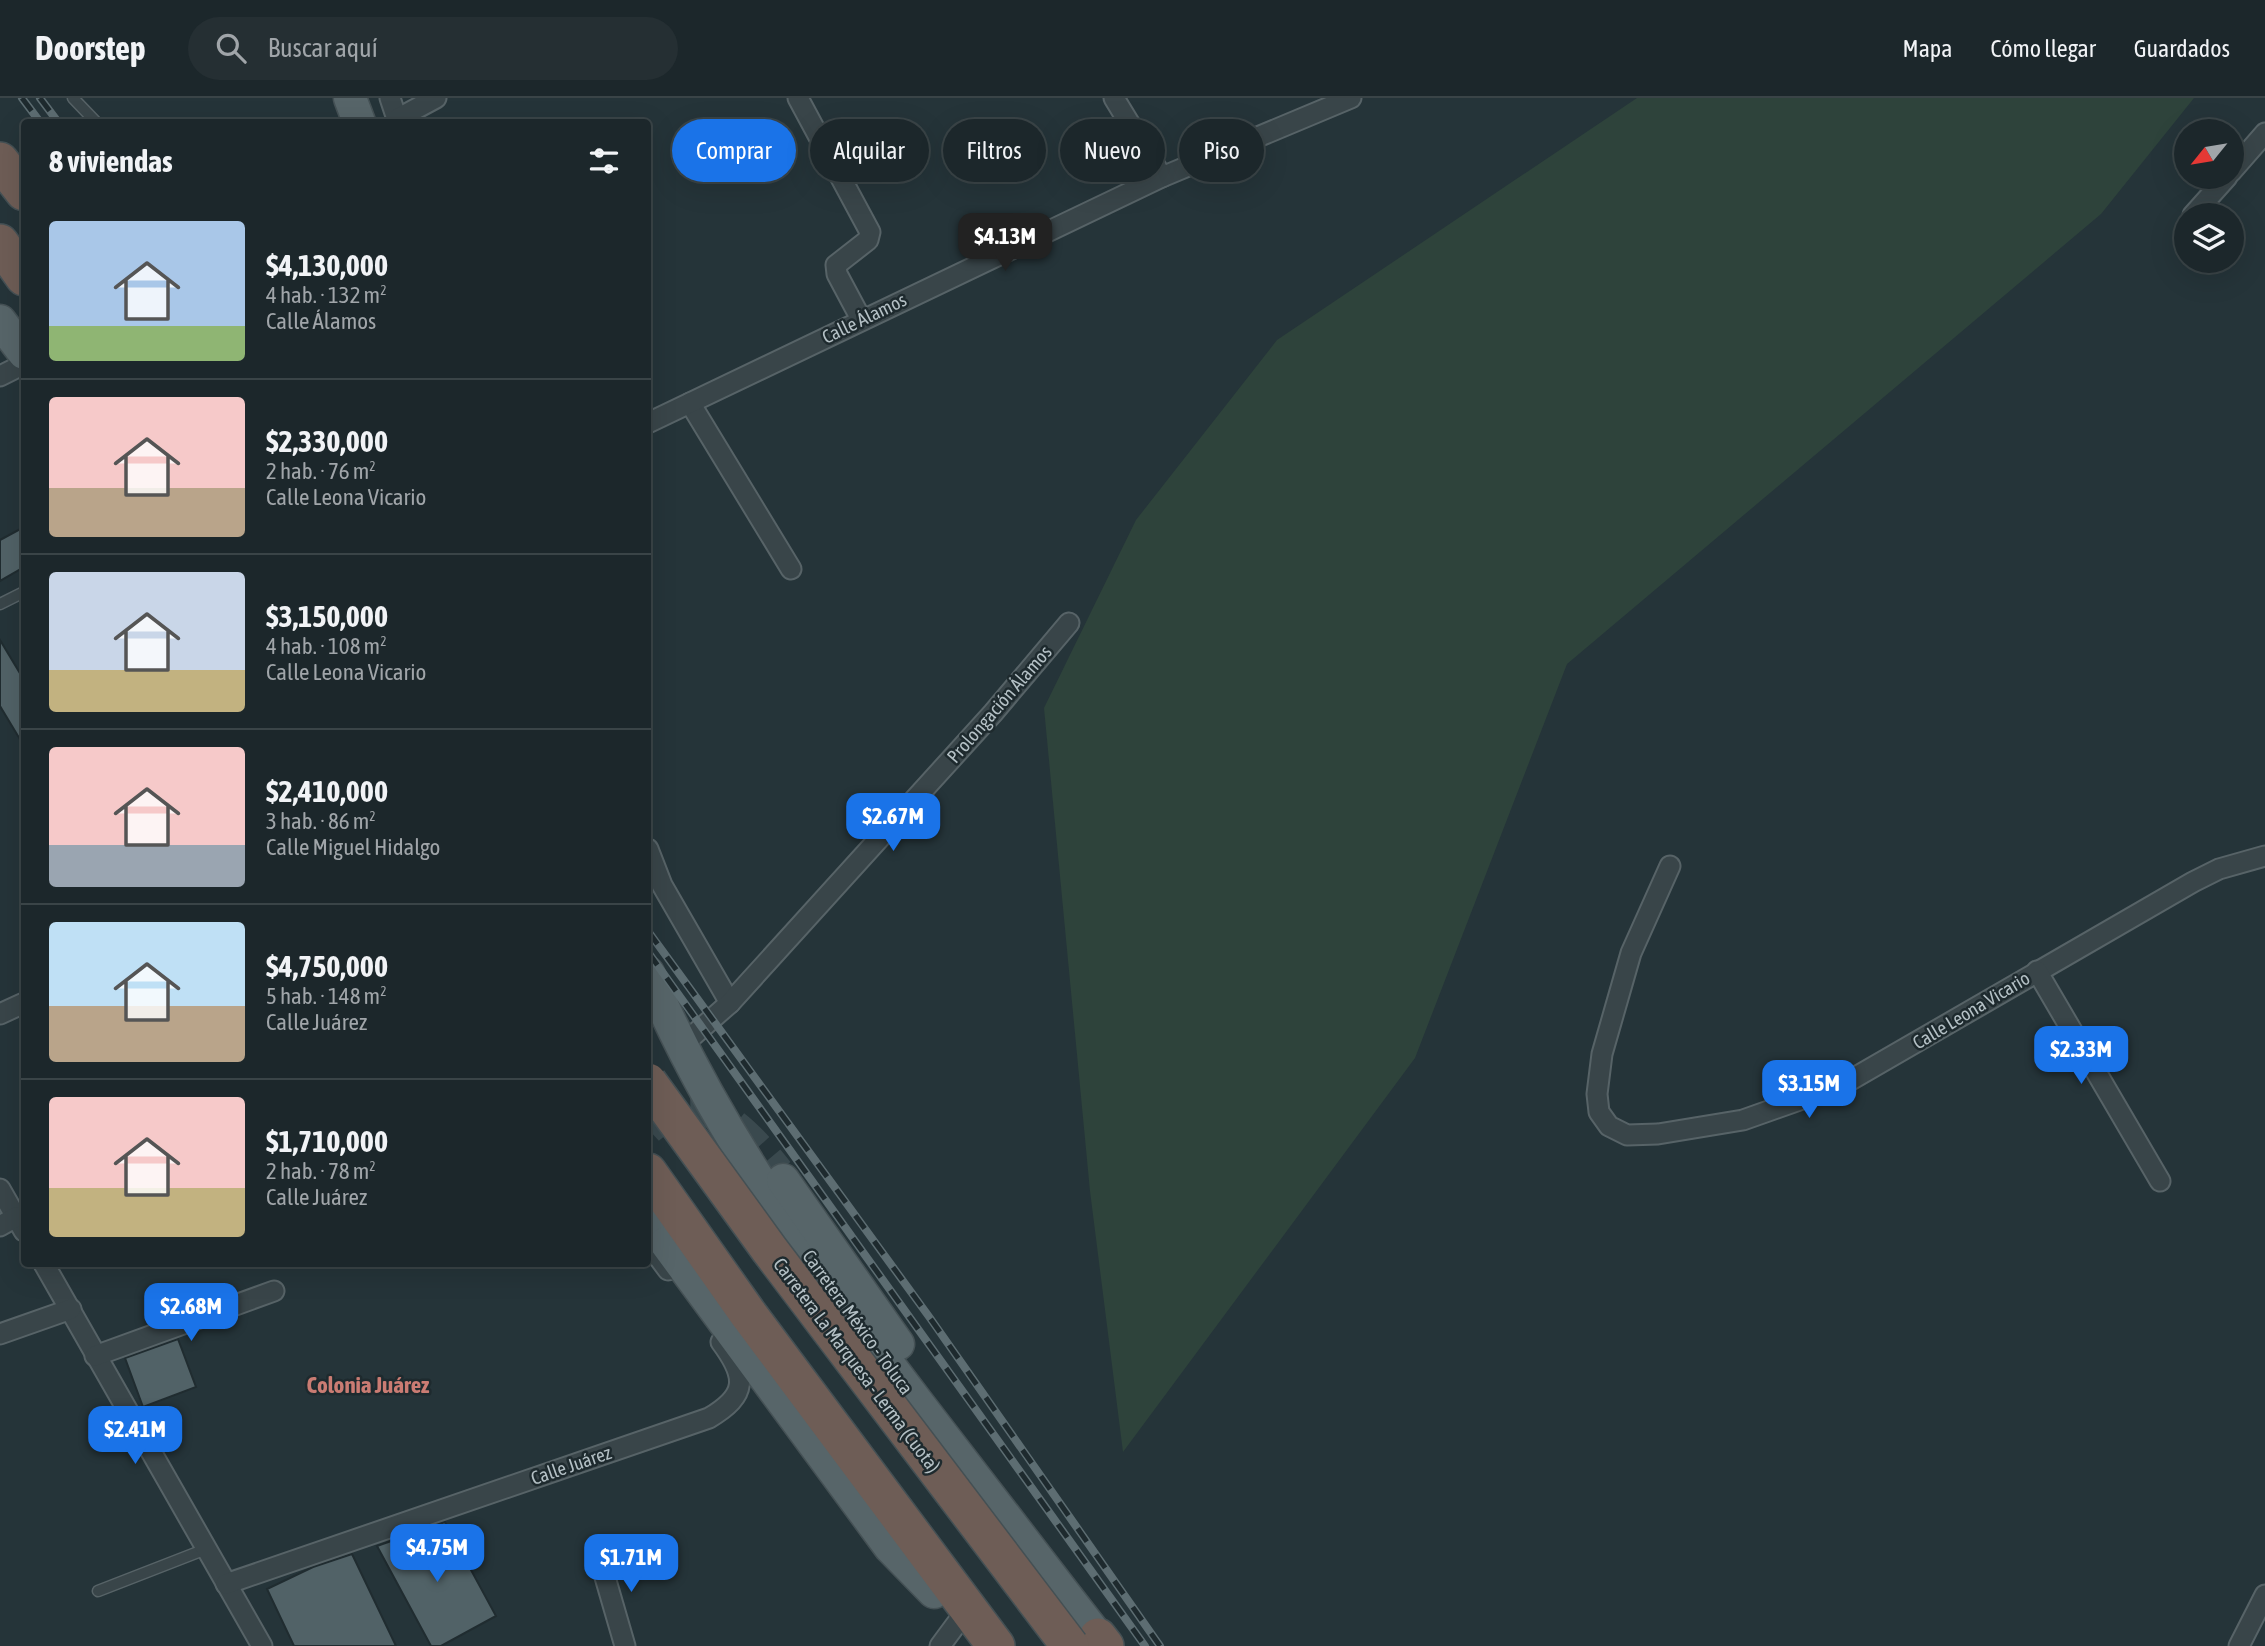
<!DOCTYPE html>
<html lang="es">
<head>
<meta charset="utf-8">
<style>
	:root { --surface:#1c272b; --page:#252f33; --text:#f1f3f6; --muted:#a0a5a9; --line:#3a4447; --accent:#1a73e8 }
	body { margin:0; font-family:"Asap Condensed",sans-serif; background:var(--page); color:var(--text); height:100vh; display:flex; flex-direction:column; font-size:26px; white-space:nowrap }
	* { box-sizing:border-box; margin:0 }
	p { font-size:23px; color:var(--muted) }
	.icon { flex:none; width:38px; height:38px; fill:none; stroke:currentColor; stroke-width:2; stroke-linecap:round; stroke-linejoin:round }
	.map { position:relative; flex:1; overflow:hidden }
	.side { position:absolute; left:21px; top:21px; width:630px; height:1148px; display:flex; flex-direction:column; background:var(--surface); border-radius:7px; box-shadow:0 7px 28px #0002,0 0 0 2px var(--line) }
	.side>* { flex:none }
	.guide { position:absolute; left:672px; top:21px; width:665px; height:63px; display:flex; gap:14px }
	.needle { width:46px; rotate:240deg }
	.fabs { position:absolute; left:2174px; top:21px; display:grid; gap:14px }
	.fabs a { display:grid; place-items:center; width:70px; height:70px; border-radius:50%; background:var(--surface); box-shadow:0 7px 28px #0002,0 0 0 2px var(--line); font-size:35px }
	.price { position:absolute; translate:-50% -60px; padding:0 16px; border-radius:14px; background:var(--accent); color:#fff; font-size:23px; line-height:46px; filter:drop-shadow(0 2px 4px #0008) }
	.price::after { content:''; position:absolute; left:50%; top:42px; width:21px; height:16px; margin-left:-10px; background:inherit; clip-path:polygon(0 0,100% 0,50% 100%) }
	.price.on { background:#222; color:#fff }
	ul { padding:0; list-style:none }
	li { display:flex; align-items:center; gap:21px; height:175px; padding:0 28px }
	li+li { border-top:2px solid var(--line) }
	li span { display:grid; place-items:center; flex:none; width:196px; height:140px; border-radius:7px; color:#555 }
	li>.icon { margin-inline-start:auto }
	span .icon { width:84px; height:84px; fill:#fffc; stroke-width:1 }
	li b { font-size:30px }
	h2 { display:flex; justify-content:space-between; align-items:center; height:84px; padding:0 28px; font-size:30px }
	.tag { padding:0 24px; border-radius:32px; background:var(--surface); box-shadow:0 7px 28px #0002,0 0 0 2px var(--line); font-size:24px; line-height:63px }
	.tag.on { background:var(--accent); color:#fff }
	header { display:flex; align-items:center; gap:42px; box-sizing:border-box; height:98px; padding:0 35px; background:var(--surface); border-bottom:2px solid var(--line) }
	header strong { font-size:33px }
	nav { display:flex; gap:38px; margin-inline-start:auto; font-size:24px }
	.search { width:490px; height:63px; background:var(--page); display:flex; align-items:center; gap:18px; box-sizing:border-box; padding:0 24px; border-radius:38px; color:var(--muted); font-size:26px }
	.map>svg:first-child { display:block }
	.green { fill:#2e433b }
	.building { fill:#516267; stroke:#202c30; stroke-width:2 }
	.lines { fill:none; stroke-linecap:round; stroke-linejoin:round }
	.primary-tunnel { stroke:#3a494e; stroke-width:32; stroke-dasharray:32 16; stroke-linecap:butt }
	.lane-casing { stroke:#576367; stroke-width:13 }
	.street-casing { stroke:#576367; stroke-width:23 }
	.primary-casing { stroke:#455155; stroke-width:35 }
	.highway-casing { stroke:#445054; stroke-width:40 }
	.lane { stroke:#394549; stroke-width:10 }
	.street { stroke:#394549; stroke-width:19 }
	.primary { stroke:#576569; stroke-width:32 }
	.highway { stroke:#6e5d56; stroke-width:37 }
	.rail-casing { stroke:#5d6d72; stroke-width:8 }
	.rail { stroke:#1e2a2e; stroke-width:5; stroke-dasharray:16; stroke-linecap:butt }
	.highway-bridge-casing { stroke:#445054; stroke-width:40; stroke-linecap:butt }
	.highway-bridge { stroke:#6e5d56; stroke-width:37 }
	.labels { text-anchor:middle; stroke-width:5; stroke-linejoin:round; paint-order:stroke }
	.street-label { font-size:19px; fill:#b4c0c5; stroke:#1e2a2e }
	.quarter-label { font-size:23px; font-weight:bold; fill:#ca7c73; stroke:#1e2a2e }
</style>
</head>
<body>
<header>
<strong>Doorstep</strong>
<div class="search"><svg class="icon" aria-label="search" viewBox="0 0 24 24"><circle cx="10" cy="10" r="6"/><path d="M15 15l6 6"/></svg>Buscar aquí</div>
<nav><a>Mapa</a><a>Cómo llegar</a><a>Guardados</a></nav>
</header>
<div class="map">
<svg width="2265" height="1548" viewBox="0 0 2265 1548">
	<rect width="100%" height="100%" fill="#253439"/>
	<!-- green -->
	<polygon class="green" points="1637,0 2194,0 2101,116 1567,566 1415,960 1123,1354 1090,1093 1044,610 1136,422 1277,242"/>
	<!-- building -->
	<g class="building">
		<polygon points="24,429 24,469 0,483 0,442"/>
		<polygon points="0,542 24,582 24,648 0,608"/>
		<polygon points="178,1241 196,1289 143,1309 125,1260"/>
		<polygon points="445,1424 496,1518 441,1548 431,1548 377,1448"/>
		<polygon points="352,1456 396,1548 294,1548 267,1491 313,1469"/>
	</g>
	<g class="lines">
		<!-- primary-tunnel -->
		<path class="primary-tunnel" d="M648 1031C701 982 744 1032 778 1074"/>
		<!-- lane casing -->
		<g class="lane-casing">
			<g id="lane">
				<polyline points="73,0 96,24"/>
				<polyline points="0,506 24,494"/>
				<polyline points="98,1493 206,1451"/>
			</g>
		</g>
		<!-- street casing -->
		<g class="street-casing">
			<g id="street">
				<polyline points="390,0 398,24"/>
				<polyline points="798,0 870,134 868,142 836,167 837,176 861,221"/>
				<polyline points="1114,0 1162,79"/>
				<polyline points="397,21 436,0"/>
				<polyline points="2231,74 2265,35"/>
				<polyline points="2193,117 2227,79"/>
				<polyline points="0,278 24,266"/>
				<polyline points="690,305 791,471"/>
				<polyline points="648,325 1162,79 1351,0"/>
				<polyline points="648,751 662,787 730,905"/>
				<polyline points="1670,768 1631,855 1602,956 1597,996 1599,1014 1609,1028 1627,1037 1658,1036 1743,1022 1842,987 2193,784 2219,771 2265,758"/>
				<polyline points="2037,873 2160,1083"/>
				<polyline points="0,916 24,905"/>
				<polyline points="680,949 730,905 993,615 1069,525"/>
				<polyline points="0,1091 24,1133"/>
				<polyline points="0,1128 16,1119"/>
				<polyline points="648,1145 668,1172"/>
				<polyline points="44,1166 262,1548"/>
				<polyline points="0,1236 71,1211"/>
				<polyline points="95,1258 274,1193"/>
				<polyline points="598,1455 625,1548"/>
				<path d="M226 1486 709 1320C748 1297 747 1279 721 1244"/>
				<polyline points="940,1548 957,1525"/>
				<polyline points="2239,1548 2265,1497"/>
			</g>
		</g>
		<!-- primary casing -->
		<g class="primary-casing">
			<g id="primary">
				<polyline points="350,0 359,24"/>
				<polyline points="0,223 24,255"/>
				<path d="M648 875C714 1031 815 1170 917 1304 977 1382 1037 1461 1098 1539"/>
				<polyline points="783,1082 898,1246"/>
				<polyline points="648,1106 682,1152"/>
				<polyline points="666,1145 890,1449 934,1494"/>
			</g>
		</g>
		<!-- highway casing -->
		<g class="highway-casing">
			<g id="highway">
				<polyline points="0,63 24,94"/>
				<polyline points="0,145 24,179"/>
				<polyline points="648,1074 749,1217 996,1548"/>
				<polyline points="1098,1539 1105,1548"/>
			</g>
		</g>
		<!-- lane -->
		<use href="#lane" class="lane"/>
		<!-- street -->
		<use href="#street" class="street"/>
		<!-- primary -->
		<use href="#primary" class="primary"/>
		<!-- highway -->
		<use href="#highway" class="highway"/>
		<!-- rail casing -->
		<g class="rail-casing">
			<g id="rail">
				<polyline points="22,0 40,24"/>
				<polyline points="40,0 58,24"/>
				<polyline points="648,833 930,1220 1160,1548"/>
				<polyline points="648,854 1145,1548"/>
			</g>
		</g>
		<!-- rail -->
		<use href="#rail" class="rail"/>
		<!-- highway-bridge casing -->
		<g class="highway-bridge-casing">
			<polyline id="highway-bridge" points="648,984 769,1151 1070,1548"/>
		</g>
		<!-- highway-bridge -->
		<use href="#highway-bridge" class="highway-bridge"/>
	</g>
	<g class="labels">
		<!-- street labels -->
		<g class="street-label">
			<text transform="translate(864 220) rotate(-26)" y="7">Calle Álamos</text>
			<text transform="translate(999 606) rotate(-49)" y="7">Prolongación Álamos</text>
			<text transform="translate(1971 912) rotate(-31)" y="7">Calle Leona Vicario</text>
			<text transform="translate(858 1224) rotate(54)" y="7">Carretera México - Toluca</text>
			<text transform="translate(857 1267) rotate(53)" y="7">Carretera La Marquesa - Lerma (Cuota)</text>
			<text transform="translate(571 1367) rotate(-19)" y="7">Calle Juárez</text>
		</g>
		<!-- quarter labels -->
		<g class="quarter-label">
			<text x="368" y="1295">Colonia Juárez</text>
		</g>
	</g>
</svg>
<div class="fabs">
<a><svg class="needle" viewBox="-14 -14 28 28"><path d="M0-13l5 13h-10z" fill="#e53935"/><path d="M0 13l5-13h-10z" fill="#a0a5a9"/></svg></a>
<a><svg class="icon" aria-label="layers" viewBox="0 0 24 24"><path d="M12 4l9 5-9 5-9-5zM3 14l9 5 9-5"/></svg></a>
</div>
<b class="price on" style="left:1005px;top:175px">$4.13M</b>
<b class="price" style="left:893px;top:755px">$2.67M</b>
<b class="price" style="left:2081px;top:988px">$2.33M</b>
<b class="price" style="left:1809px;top:1022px">$3.15M</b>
<b class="price" style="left:191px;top:1245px">$2.68M</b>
<b class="price" style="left:135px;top:1368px">$2.41M</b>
<b class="price" style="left:437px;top:1486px">$4.75M</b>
<b class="price" style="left:631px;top:1496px">$1.71M</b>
<div class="guide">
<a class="tag on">Comprar</a>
<a class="tag">Alquilar</a>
<a class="tag">Filtros</a>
<a class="tag">Nuevo</a>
<a class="tag">Piso</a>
</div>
<section class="side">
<h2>8 viviendas<svg class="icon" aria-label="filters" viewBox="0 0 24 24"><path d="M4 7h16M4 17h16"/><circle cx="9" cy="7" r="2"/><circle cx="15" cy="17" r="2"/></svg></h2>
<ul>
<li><span style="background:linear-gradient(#a9c7e8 75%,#8fb573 0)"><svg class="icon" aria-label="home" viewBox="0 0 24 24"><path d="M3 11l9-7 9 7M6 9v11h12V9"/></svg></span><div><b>$4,130,000</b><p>4 hab. · 132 m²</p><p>Calle Álamos</p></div></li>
<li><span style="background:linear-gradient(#f6c9c9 65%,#b9a48a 0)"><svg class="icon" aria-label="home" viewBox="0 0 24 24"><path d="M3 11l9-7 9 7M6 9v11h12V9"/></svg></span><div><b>$2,330,000</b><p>2 hab. · 76 m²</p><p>Calle Leona Vicario</p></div></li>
<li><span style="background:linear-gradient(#c9d6e8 70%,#c2b280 0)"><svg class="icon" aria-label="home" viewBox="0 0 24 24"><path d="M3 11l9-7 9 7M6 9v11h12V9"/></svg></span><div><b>$3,150,000</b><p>4 hab. · 108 m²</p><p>Calle Leona Vicario</p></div></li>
<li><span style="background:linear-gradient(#f6c9c9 70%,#9aa5b1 0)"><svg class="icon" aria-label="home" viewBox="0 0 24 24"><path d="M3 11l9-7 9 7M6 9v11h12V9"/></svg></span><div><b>$2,410,000</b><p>3 hab. · 86 m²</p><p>Calle Miguel Hidalgo</p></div></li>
<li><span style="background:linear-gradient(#bfe0f5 60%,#b9a48a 0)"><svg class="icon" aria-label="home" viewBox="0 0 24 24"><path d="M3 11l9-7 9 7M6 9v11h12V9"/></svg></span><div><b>$4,750,000</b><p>5 hab. · 148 m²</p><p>Calle Juárez</p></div></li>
<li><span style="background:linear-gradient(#f6c9c9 65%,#c2b280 0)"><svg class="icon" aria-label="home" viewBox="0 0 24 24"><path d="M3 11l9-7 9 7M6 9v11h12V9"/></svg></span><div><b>$1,710,000</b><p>2 hab. · 78 m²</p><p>Calle Juárez</p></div></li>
</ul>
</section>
</div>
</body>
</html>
